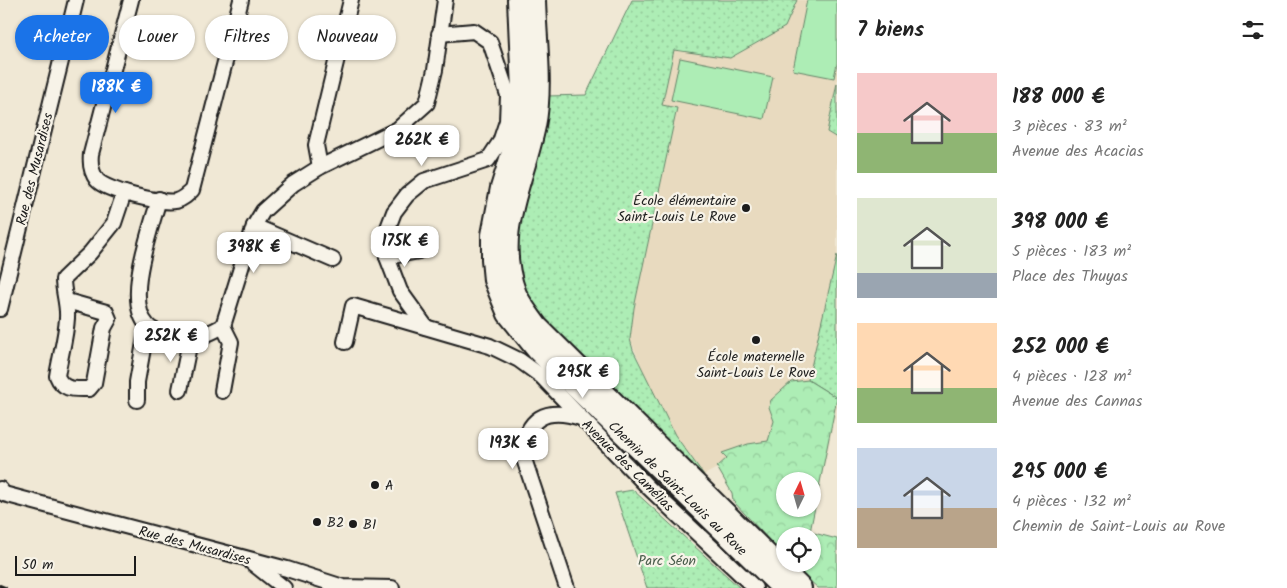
<!DOCTYPE html>
<html lang="fr">
<head>
<meta charset="utf-8">
<style>
	:root { --surface:#fff; --page:#f2f2f2; --text:#222; --muted:#767676; --accent:#1a73e8 }
	body { margin:0; font-family:Kalam,sans-serif; background:var(--page); color:var(--text); height:100vh; display:flex; flex-direction:column; font-size:19px; white-space:nowrap }
	* { box-sizing:border-box; margin:0 }
	p { font-size:16px; color:var(--muted) }
	.icon { flex:none; width:28px; height:28px; fill:none; stroke:currentColor; stroke-width:2; stroke-linecap:round; stroke-linejoin:round }
	.map { position:relative; flex:1; overflow:hidden }
	.side { display:flex; flex-direction:column; background:var(--surface); width:450px }
	.side>* { flex:none }
	.guide { position:absolute; left:15px; top:15px; width:475px; height:45px; display:flex; gap:10px }
	.needle { width:32px; rotate:5deg }
	.fabs { position:absolute; left:776px; top:472px; display:grid; gap:10px }
	.fabs a { display:grid; place-items:center; width:45px; height:45px; border-radius:50%; background:var(--surface); box-shadow:0 1px 4px #0004; font-size:25px }
	.scale { position:absolute; left:15px; bottom:12px; width:121px; box-sizing:border-box; padding-left:5px; border:2px solid #1c1c1c; border-top:0; font-size:14px; line-height:18px; white-space:nowrap; color:#1c1c1c; -webkit-text-stroke:4px #f7f3e8; paint-order:stroke }
	.price { position:absolute; translate:-50% -42px; padding:0 11px; border-radius:10px; background:#fff; color:#222; font-size:16px; line-height:32px; filter:drop-shadow(0 1px 2px #0008) }
	.price::after { content:''; position:absolute; left:50%; top:30px; width:15px; height:11px; margin-left:-8px; background:inherit; clip-path:polygon(0 0,100% 0,50% 100%) }
	.price.current { background:var(--accent); color:#fff }
	ul { padding:0; list-style:none }
	li { display:flex; align-items:center; gap:15px; height:125px; padding:0 20px }
	li span { display:grid; place-items:center; flex:none; width:140px; height:100px; border-radius:0px; color:#555 }
	li>.icon { margin-inline-start:auto }
	span .icon { width:60px; height:60px; fill:#fffc; stroke-width:1 }
	li b { font-size:21px }
	h2 { display:flex; justify-content:space-between; align-items:center; height:60px; padding:0 20px; font-size:21px }
	.tag { padding:0 18px; border-radius:22px; background:var(--surface); box-shadow:0 1px 4px #0004; font-size:18px; line-height:45px }
	.tag.current { background:var(--accent); color:#fff }
	main { display:flex; flex:1; min-height:0 }
	.map>svg:first-child { display:block }
	.built { fill:#e8dabf; fill-rule:evenodd }
	.green { fill:url(#green-dots); stroke:#648468 }
	.forest { fill:url(#forest-crowns); stroke:#648468; fill-rule:evenodd }
	.pitch { fill:#adedb5; stroke:#648468 }
	.lines { fill:none; stroke-linecap:round; stroke-linejoin:round }
	.minor-casing { stroke:#1c1c1c; stroke-width:18 }
	.secondary-casing { stroke:#1c1c1c; stroke-width:24 }
	.minor { stroke:#f7f3e8; stroke-width:14 }
	.secondary { stroke:#f7f3e8; stroke-width:20 }
	.rail { stroke:#1c1c1c; stroke-width:4 }
	.poi-dot { fill:#1c1c1c; stroke:#f7f3e8; stroke-width:2 }
	.labels { text-anchor:middle; stroke-width:4.5; stroke-linejoin:round; paint-order:stroke }
	.street-label { font-size:14px; fill:#1c1c1c; stroke:#f7f3e8 }
	.poi-label { font-size:14px; fill:#1c1c1c; stroke:#f7f3e8; text-anchor:start }
	.park-label { font-size:14px; fill:#485b4a; stroke:#f7f3e8 }
</style>
</head>
<body>
<main>
<div class="map">
<svg width="837" height="588" viewBox="0 0 837 588">
	<defs>
		<pattern id="green-dots" width="8" height="8" patternUnits="userSpaceOnUse" patternTransform="scale(1.25)"><rect width="8" height="8" fill="#adedb5"/><path d="M2 2h.1M6 6h.1" fill="none" stroke="#94cb9b" stroke-width="1.8" stroke-linecap="round"/></pattern>
		<pattern id="forest-crowns" width="20" height="18" patternUnits="userSpaceOnUse" patternTransform="scale(1.25)"><rect width="20" height="18" fill="#adedb5"/><path d="M2 6a3 3 0 1 1 6 0M12 15a3 3 0 1 1 6 0" fill="none" stroke="#94cb9b"/></pattern>
	</defs>
	<rect width="100%" height="100%" fill="#f0e8d5"/>
	<filter id="ink" filterUnits="userSpaceOnUse"><feTurbulence type="fractalNoise" baseFrequency=".02" numOctaves="2"/><feDisplacementMap in="SourceGraphic" scale="10" xChannelSelector="R" yChannelSelector="G"/><feConvolveMatrix kernelMatrix="1 2 1 2 8 2 1 2 1" color-interpolation-filters="sRGB"/></filter>
	<g filter="url(#ink)">
		<!-- built -->
		<path class="built" d="M797 0H837V406L809 536H785V557L733 501 732 493 717 468 704 475 675 435 647 379 630 339 634 308 677 109 662 106 674 49 731 58 785 27ZM785 481H812V509H785Z"/>
		<!-- green -->
		<g class="green">
			<polygon points="632,0 797,0 785,27 730,58 674,50 662,105 677,108 634,308 630,339 633,350 675,435 704,475 541,318 528,298 517,271 513,240 547,96 586,95"/>
			<polygon points="837,83 837,138 827,132"/>
			<polygon points="837,255 837,398 808,380"/>
			<polygon points="633,490 740,588 647,588 615,493"/>
		</g>
		<!-- forest -->
		<path class="forest" d="M808 380 837 398 810 532 837 539V588H818L791 564H812V536H785V557L733 501 732 493 717 467 727 458 722 453 748 444 768 441 774 421 769 407 771 400 791 382ZM785 481H812V509H785Z"/>
		<!-- pitch -->
		<g class="pitch">
			<polygon points="807,0 837,0 837,63 834,78 793,70"/>
			<polygon points="680,58 773,77 764,119 671,100"/>
		</g>
		<g class="lines">
			<!-- minor casing -->
			<g class="minor-casing">
				<g id="minor">
					<path d="M131 0 91 154C90 163 91 172 97 180 106 191 162 204 176 201 183 199 187 195 192 190L241 0"/>
					<polyline points="320,167 316,145 351,0"/>
					<path d="M159 199C151 229 123 301 148 326 151 329 157 332 161 334 182 347 203 337 223 326"/>
					<polyline points="254,226 333,260"/>
					<polyline points="387,257 419,251"/>
					<path d="M67 301 106 312 109 319 104 328 94 383 89 389C74 389 63 391 57 376 60 357 66 337 67 318 68 304 63 293 63 279L90 253 114 223 124 193"/>
					<polyline points="0,309 76,0"/>
					<polyline points="223,326 254,226 263,211 293,184 320,167 398,129 427,103 435,70 445,0"/>
					<polyline points="426,327 400,291 387,257 386,233 394,212 407,195 424,181 488,160 500,142 507,121 508,95 490,42 474,31 439,34"/>
					<polyline points="345,342 353,306 490,346 519,360 541,376 649,488 755,588"/>
					<polyline points="180,390 190,341"/>
					<polyline points="222,391 231,342 223,326"/>
					<polyline points="137,400 137,382 147,326"/>
					<polyline points="0,489 4,494 287,569 343,587 392,588"/>
					<polyline points="251,562 284,588"/>
					<path d="M567 588 523 456C525 417 546 407 581 418"/>
				</g>
			</g>
			<!-- secondary casing -->
			<g class="secondary-casing">
				<g id="secondary">
					<polyline points="518,0 522,90 519,130 501,188 492,235 492,259 494,280 508,314 537,350 782,588"/>
					<path d="M535 0C536 41 543 86 535 126 523 184 493 234 516 294 521 305 530 316 537 326L801 588"/>
				</g>
			</g>
			<!-- minor -->
			<use href="#minor" class="minor"/>
			<!-- secondary -->
			<use href="#secondary" class="secondary"/>
			<!-- rail -->
			<polyline class="rail" points="0,586 5,588"/>
		</g>
	</g>
	<!-- markers -->
	<g class="poi-dot">
		<circle cx="746" cy="208" r="5"/>
		<circle cx="756" cy="340" r="5"/>
		<circle cx="375" cy="485" r="5"/>
		<circle cx="317" cy="522" r="5"/>
		<circle cx="353" cy="524" r="5"/>
	</g>
	<g class="labels">
		<!-- street labels -->
		<g class="street-label">
			<text transform="translate(34 169) rotate(-76)" y="5">Rue des Musardises</text>
			<text transform="translate(628 465) rotate(45)" y="5">Avenue des Camélias</text>
			<text transform="translate(678 488) rotate(44)" y="5">Chemin de Saint-Louis au Rove</text>
			<text transform="translate(195 545) rotate(15)" y="5">Rue des Musardises</text>
		</g>
		<!-- poi labels -->
		<g class="poi-label">
			<text x="736" y="205" text-anchor="end">École élémentaire<tspan x="736" dy="16">Saint-Louis Le Rove</tspan></text>
			<text x="756" y="361" text-anchor="middle">École maternelle<tspan x="756" dy="16">Saint-Louis Le Rove</tspan></text>
			<text x="385" y="490">A</text>
			<text x="327" y="527">B2</text>
			<text x="363" y="529">B1</text>
		</g>
		<!-- park labels -->
		<g class="park-label">
			<text x="667" y="565">Parc Séon</text>
		</g>
	</g>
</svg>
<div class="fabs">
<a><svg class="needle" viewBox="-14 -14 28 28"><path d="M0-13l5 13h-10z" fill="#e53935"/><path d="M0 13l5-13h-10z" fill="#767676"/></svg></a>
<a><svg class="icon" aria-label="locate" viewBox="0 0 24 24"><circle cx="12" cy="12" r="6"/><path d="M12 2v4M12 18v4M2 12h4M18 12h4"/></svg></a>
</div>
<div class="scale">50 m</div>
<b class="price current" style="left:116px;top:114px">188K €</b>
<b class="price" style="left:422px;top:167px">262K €</b>
<b class="price" style="left:405px;top:268px">175K €</b>
<b class="price" style="left:254px;top:274px">398K €</b>
<b class="price" style="left:171px;top:363px">252K €</b>
<b class="price" style="left:583px;top:399px">295K €</b>
<b class="price" style="left:513px;top:470px">193K €</b>
<div class="guide">
<a class="tag current">Acheter</a>
<a class="tag">Louer</a>
<a class="tag">Filtres</a>
<a class="tag">Nouveau</a>
</div>
</div>
<section class="side">
<h2>7 biens<svg class="icon" aria-label="filters" viewBox="0 0 24 24"><path d="M4 7h16M4 17h16"/><circle cx="9" cy="7" r="2"/><circle cx="15" cy="17" r="2"/></svg></h2>
<ul>
<li><span style="background:linear-gradient(#f6c9c9 60%,#8fb573 0)"><svg class="icon" aria-label="home" viewBox="0 0 24 24"><path d="M3 11l9-7 9 7M6 9v11h12V9"/></svg></span><div><b>188 000 €</b><p>3 pièces · 83 m²</p><p>Avenue des Acacias</p></div></li>
<li><span style="background:linear-gradient(#dfe7d0 75%,#9aa5b1 0)"><svg class="icon" aria-label="home" viewBox="0 0 24 24"><path d="M3 11l9-7 9 7M6 9v11h12V9"/></svg></span><div><b>398 000 €</b><p>5 pièces · 183 m²</p><p>Place des Thuyas</p></div></li>
<li><span style="background:linear-gradient(#ffd9b3 65%,#8fb573 0)"><svg class="icon" aria-label="home" viewBox="0 0 24 24"><path d="M3 11l9-7 9 7M6 9v11h12V9"/></svg></span><div><b>252 000 €</b><p>4 pièces · 128 m²</p><p>Avenue des Cannas</p></div></li>
<li><span style="background:linear-gradient(#c9d6e8 60%,#b9a48a 0)"><svg class="icon" aria-label="home" viewBox="0 0 24 24"><path d="M3 11l9-7 9 7M6 9v11h12V9"/></svg></span><div><b>295 000 €</b><p>4 pièces · 132 m²</p><p>Chemin de Saint-Louis au Rove</p></div></li>
</ul>
</section>
</main>
</body>
</html>
